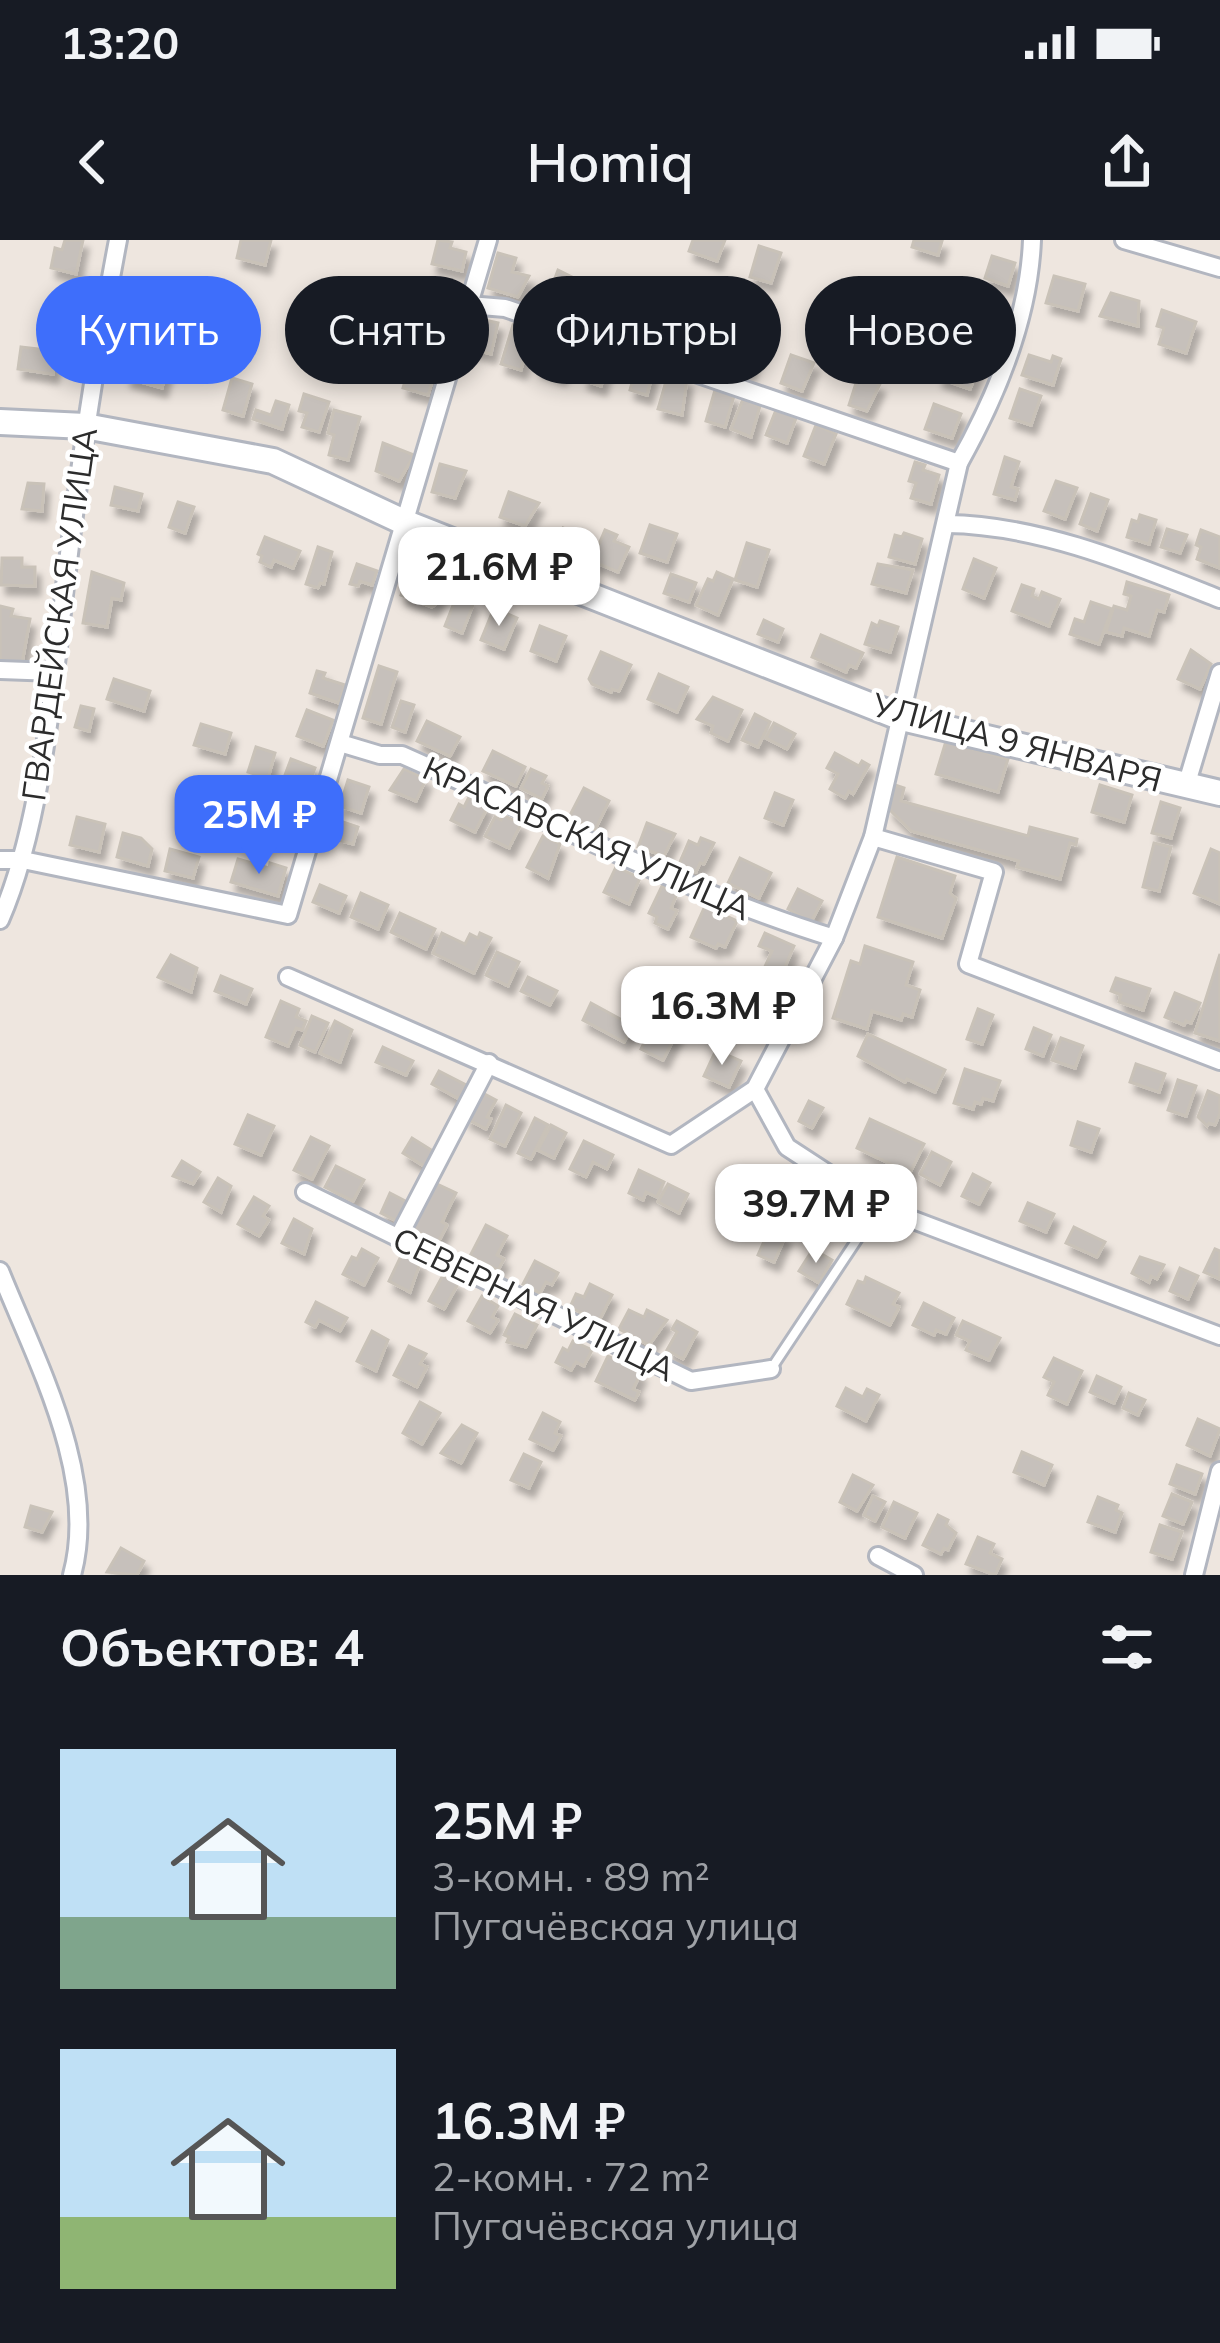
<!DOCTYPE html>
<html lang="ru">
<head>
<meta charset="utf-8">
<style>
	:root { --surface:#171b24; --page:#20242c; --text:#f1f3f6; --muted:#9ea1a6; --accent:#3e6efb }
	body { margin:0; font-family:Mulish,sans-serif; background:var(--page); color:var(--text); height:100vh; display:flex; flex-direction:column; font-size:45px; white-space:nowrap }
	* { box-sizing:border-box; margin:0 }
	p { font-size:39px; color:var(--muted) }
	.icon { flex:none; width:66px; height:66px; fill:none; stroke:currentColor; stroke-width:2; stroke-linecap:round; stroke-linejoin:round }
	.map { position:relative; height:1335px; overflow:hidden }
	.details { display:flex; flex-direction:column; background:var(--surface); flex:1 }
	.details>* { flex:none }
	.hud { position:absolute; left:36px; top:36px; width:1149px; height:108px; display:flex; gap:24px }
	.price { position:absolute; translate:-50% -102px; padding:0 27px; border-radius:24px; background:#fff; color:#222; font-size:39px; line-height:78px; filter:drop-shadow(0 3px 6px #0008) }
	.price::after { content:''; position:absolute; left:50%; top:72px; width:36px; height:27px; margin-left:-18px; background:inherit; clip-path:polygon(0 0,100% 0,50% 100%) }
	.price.on { background:var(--accent); color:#fff }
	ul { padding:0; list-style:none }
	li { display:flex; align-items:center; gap:36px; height:300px; padding:0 60px }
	li span { display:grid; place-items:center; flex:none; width:336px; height:240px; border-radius:0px; color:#555 }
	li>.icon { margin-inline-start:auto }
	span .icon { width:144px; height:144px; fill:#fffc; stroke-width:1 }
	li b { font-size:51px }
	h2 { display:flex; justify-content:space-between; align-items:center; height:144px; padding:0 60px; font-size:51px }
	.pill { padding:0 42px; border-radius:54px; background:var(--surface); box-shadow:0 6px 18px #0003; font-size:42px; line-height:108px }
	.pill.on { background:var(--accent); color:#fff }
	.status { display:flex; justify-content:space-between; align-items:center; height:84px; padding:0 60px; background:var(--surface); direction:ltr }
	.status svg { height:33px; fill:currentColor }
	header { display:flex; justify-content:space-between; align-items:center; height:156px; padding:0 60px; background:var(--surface); font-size:54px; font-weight:600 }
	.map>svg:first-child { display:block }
	.building { fill:#c6c0bb; stroke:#c9c2b8; stroke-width:3; filter:url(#shadow) }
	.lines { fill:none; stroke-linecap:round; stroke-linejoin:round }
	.lane-casing { stroke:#b2b6c0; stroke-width:14 }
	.street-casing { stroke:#b2b6c0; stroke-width:22 }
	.secondary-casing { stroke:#b2b6c0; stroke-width:30 }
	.lane { stroke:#fff; stroke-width:8 }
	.street { stroke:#fff; stroke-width:16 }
	.secondary { stroke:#fff; stroke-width:24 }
	.labels { text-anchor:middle; stroke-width:9; stroke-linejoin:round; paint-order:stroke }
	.street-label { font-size:33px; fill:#2c2c2c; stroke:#fff }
</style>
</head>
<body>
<div class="status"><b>13:20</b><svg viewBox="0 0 49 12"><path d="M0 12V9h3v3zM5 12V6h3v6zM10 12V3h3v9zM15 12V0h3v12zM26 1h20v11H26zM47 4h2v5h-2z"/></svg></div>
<header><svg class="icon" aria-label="back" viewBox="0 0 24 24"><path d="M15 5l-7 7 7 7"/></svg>Homiq<svg class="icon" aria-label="share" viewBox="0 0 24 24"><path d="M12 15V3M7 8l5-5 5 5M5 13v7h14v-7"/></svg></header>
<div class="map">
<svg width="1220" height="1335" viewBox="0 0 1220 1335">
	<defs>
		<filter id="shadow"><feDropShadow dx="5" dy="9" stdDeviation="3" flood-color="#0004"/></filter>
	</defs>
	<rect width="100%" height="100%" fill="#eee6df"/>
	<!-- building -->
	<g class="building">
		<polygon points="65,0 83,0 76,34 51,28 55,8 62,10"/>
		<polygon points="241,0 271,0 265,25 237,18"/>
		<polygon points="438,0 452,2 450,8 466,12 462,31 432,24"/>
		<polygon points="693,0 725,0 717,21 689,11"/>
		<polygon points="914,0 942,1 938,15 912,7"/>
		<polygon points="759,6 781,13 771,43 750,37"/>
		<polygon points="498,13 516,18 512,32 529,36 518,57 488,48"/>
		<polygon points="992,16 1015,23 1008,46 985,38"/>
		<polygon points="558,30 586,44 571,75 545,65"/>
		<polygon points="1054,36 1085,44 1078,71 1046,63"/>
		<polygon points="427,38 457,45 452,65 412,55 416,40 426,43"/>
		<polygon points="1111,53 1139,61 1138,86 1100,76"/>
		<polygon points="220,55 243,63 234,90 211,83"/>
		<polygon points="607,63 637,73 631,94 600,84"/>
		<polygon points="717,64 742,71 734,97 709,89"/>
		<polygon points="1162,70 1196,82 1186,113 1159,104 1164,88 1157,86"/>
		<polygon points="425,71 450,78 436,122 416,116"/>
		<polygon points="683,76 705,84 695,114 675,107"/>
		<polygon points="480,79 498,83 491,114 472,109"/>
		<polygon points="513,85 532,91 521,130 501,124"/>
		<polygon points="739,96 762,104 749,132 729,125"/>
		<polygon points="547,98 564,104 559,117 567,119 561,136 537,128"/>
		<polygon points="21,107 56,111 53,134 18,129"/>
		<polygon points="591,112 610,117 601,146 583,140"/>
		<polygon points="944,112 981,121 970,149 938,138"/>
		<polygon points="791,115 814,123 802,151 781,143"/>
		<polygon points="1029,115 1051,122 1053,116 1061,119 1053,145 1022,135"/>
		<polygon points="155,118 169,122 162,148 126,138 131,122 147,127"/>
		<polygon points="410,124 435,132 428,155 403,148"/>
		<polygon points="636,128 653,132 647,155 630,150"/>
		<polygon points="668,134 687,139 682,175 658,169"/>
		<polygon points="858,137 880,144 867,171 849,165"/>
		<polygon points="232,138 252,144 243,176 223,170"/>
		<polygon points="1020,149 1041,156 1031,185 1010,178"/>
		<polygon points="715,150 734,156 725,187 706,181"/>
		<polygon points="304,154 329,162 319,192 302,187 307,173 299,171"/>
		<polygon points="743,159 760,166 751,197 731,189"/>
		<polygon points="276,161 289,165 282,189 253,179 256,170 271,175"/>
		<polygon points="934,164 961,174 952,198 925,189"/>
		<polygon points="334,170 360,177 348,220 329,215 334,195 328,193"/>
		<polygon points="776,170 796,178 787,203 766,195"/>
		<polygon points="816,185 836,194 824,224 804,216"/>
		<polygon points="383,203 414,215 399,241 376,231"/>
		<polygon points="1005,217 1019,222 1011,247 1018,249 1015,260 994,254"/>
		<polygon points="915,222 925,225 923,230 939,235 931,264 911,258 916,243 909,241"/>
		<polygon points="440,224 466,231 455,258 432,252"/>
		<polygon points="1056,241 1077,248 1065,279 1044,271"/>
		<polygon points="28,243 44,244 42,271 22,269"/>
		<polygon points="115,247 142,254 138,271 111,265"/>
		<polygon points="509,252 539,263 525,286 500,277"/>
		<polygon points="1091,254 1108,260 1097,291 1080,284"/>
		<polygon points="178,262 194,267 185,293 169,287"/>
		<polygon points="1140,275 1156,280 1149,304 1127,297 1132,280 1138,282"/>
		<polygon points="650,285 677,294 667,322 640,313"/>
		<polygon points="563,288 586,298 578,315 555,305"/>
		<polygon points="1167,289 1187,295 1180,313 1161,307"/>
		<polygon points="605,290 617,295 614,301 629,307 618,332 592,321"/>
		<polygon points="1201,290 1220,297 1220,328 1197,319 1201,307 1196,305"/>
		<polygon points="904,293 922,299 915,324 889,317 895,295 902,297"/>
		<polygon points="265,297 300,311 293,328 274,320 271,327 260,322 262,316 258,314"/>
		<polygon points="747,303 769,310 757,347 735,340"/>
		<polygon points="318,307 332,312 324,344 320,343 318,348 306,344"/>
		<polygon points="2,318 22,318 22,327 35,327 35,346 1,345"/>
		<polygon points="974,319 996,328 984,358 963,349"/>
		<polygon points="357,324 377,331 372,345 360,341 358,346 350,344"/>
		<polygon points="878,324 913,330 906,353 872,344"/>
		<polygon points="92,332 124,343 121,360 112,358 107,387 83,383"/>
		<polygon points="717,332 733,339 718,375 696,365 708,339 713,341"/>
		<polygon points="671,334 696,343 689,362 664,353"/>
		<polygon points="407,337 442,350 436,364 432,367 401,355"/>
		<polygon points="1127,342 1169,355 1164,372 1157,370 1149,396 1124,388 1122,396 1106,392 1114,366 1127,370 1131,356 1124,354"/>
		<polygon points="1022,345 1034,349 1032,356 1039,359 1042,352 1060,359 1049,386 1012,371"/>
		<polygon points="457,355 474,362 462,393 445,386"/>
		<polygon points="1091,362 1112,369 1099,404 1070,394 1075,379 1084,382"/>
		<polygon points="0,366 13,369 11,376 30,379 22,423 0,420"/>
		<polygon points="494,368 517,378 504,409 481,400"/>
		<polygon points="764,380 783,389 778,402 758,394"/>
		<polygon points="880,381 898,387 890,412 865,404 872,383 878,386"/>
		<polygon points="540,386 566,396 556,421 531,411"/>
		<polygon points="821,395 863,413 856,428 849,425 846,432 812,417"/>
		<polygon points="1191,410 1211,424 1200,449 1178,439"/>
		<polygon points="601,412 631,425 619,451 612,449 611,452 592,444 589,439"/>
		<polygon points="379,426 397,432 381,484 363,478"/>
		<polygon points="317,431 325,433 323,438 345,445 339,463 310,453"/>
		<polygon points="659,434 688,447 677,472 648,459"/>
		<polygon points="114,439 150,451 144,471 107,459"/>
		<polygon points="713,457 742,470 728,501 711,493 713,486 697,479"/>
		<polygon points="401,461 414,465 405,492 392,487"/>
		<polygon points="81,466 94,469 89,491 75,487"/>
		<polygon points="307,470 333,480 323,506 297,496"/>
		<polygon points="755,474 770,482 758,507 742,500"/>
		<polygon points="427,481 460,497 450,516 417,501"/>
		<polygon points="774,483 795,494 787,509 766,498"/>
		<polygon points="201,484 231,493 225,514 194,505"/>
		<polygon points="946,501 1008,519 998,552 936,534"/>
		<polygon points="256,507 275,513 268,538 248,532"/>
		<polygon points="493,511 525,527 516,546 483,531"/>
		<polygon points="835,513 859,526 862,521 869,525 853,554 849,551 845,558 830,549 838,534 827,528"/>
		<polygon points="291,519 315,528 304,557 287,551 289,546 282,543"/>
		<polygon points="404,529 426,539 416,561 390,550"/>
		<polygon points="531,529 546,536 542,543 548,546 542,559 521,548"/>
		<polygon points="348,540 369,547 361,573 340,566"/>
		<polygon points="895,545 904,548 901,561 1028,596 1030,587 1077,599 1076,605 1070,603 1060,639 1017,627 1019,621 911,591 889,569"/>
		<polygon points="1100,545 1132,555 1124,582 1092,572"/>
		<polygon points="584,548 609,561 595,590 569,577"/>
		<polygon points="775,553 793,560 783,585 765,578"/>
		<polygon points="469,557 488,566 475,592 451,580 459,564 464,567"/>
		<polygon points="1161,562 1180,568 1171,598 1152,593"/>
		<polygon points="503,575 521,584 509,608 485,596 495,577 501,580"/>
		<polygon points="77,577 105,584 99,612 70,605"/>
		<polygon points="343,582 358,587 353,604 337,600"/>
		<polygon points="647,583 675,594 664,616 638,607"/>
		<polygon points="123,593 141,598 152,609 148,626 117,617"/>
		<polygon points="543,596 560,604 548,638 527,627"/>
		<polygon points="701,598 714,603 704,624 700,623 696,632 679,624 689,601 698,605"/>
		<polygon points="1154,603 1171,607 1159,651 1143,647"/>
		<polygon points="170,609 199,617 193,638 165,631"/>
		<polygon points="1211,609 1220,613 1220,664 1194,653"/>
		<polygon points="897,617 955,636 950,653 956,659 942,698 878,677"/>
		<polygon points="740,618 771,633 759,658 728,643"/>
		<polygon points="238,619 269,628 270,623 286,628 278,656 231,642"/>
		<polygon points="616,627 640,638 629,664 604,652"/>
		<polygon points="320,645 346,656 339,673 313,662"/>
		<polygon points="662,646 677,654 671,668 677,671 668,689 655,683 657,677 649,673"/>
		<polygon points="798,649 822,661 811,682 788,669"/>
		<polygon points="361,653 388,665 378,689 351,677"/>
		<polygon points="705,666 737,681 725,707 718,704 716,708 691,697"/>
		<polygon points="400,673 435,689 426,709 391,692"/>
		<polygon points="442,693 465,704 470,694 478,698 480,693 491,698 474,733 433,713"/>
		<polygon points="765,693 794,706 774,752 757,744 772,711 759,706"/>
		<polygon points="865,706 913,722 906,745 920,750 912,777 903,774 901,780 872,771 867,789 833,778 851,721 860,724"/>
		<polygon points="497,712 519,722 508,746 486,735"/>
		<polygon points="1220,714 1220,801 1195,793"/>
		<polygon points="171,715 197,728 191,752 158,737"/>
		<polygon points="221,736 252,749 246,764 215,751"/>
		<polygon points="528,737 557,751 550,765 521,751"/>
		<polygon points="1116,738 1150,749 1143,770 1119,762 1121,755 1111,751"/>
		<polygon points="735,752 764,766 756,784 727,770"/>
		<polygon points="1175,753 1200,763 1191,783 1186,781 1184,785 1165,777"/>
		<polygon points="281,761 299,769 296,777 306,781 302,790 296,788 288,806 266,797"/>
		<polygon points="591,763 633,786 624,802 583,780"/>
		<polygon points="978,769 993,775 982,804 967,799"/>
		<polygon points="312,776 328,783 315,812 300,805"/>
		<polygon points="655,780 678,791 663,820 641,809"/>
		<polygon points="335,781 352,790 340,822 320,813"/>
		<polygon points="1034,788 1051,795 1043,816 1026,809"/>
		<polygon points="868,794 945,830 935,852 907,839 905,842 858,816"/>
		<polygon points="1061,798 1083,806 1075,828 1052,820"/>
		<polygon points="383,807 413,821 406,835 376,822"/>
		<polygon points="716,810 741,821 729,847 704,836"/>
		<polygon points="1136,824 1165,834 1159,852 1130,842"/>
		<polygon points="965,829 1000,841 993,861 983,858 981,864 975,862 973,869 954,863"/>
		<polygon points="439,831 466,845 459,859 432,844"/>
		<polygon points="1178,840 1196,846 1186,876 1168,870"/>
		<polygon points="479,851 496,860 487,877 491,879 486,889 465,878"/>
		<polygon points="1208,851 1220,856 1220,873 1215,885 1209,883 1207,886 1198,877"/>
		<polygon points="809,861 823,868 812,888 799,881"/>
		<polygon points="506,865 521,873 505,906 490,899"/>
		<polygon points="248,875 274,886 261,915 235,904"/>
		<polygon points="535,878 548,885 531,919 518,913"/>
		<polygon points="870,879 924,904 910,933 857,908"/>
		<polygon points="1078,882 1099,889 1091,912 1071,905"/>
		<polygon points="551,885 566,893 554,918 538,910"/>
		<polygon points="311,897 329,906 312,939 294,930"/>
		<polygon points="412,898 436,913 427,928 403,913"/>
		<polygon points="584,901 613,915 607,929 593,922 586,937 570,929"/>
		<polygon points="932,912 951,922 940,945 920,934"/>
		<polygon points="182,921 200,932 193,944 173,936"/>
		<polygon points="336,926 364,940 353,961 325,947"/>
		<polygon points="639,930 664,942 657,957 646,952 643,960 629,953"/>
		<polygon points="973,934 990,943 979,964 962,956"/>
		<polygon points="218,938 231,946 221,972 204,962"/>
		<polygon points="435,943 456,953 442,982 447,985 438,1003 412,989"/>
		<polygon points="668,944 688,954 679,973 658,962"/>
		<polygon points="390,953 407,962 397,981 381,973"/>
		<polygon points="254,957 269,966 263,976 269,980 259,996 238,984"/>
		<polygon points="1028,963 1054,974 1046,992 1020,981"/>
		<polygon points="294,979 312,989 304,1014 282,1003"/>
		<polygon points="486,985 507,996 497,1015 504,1019 498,1030 470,1016"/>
		<polygon points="1074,987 1105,1002 1097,1017 1066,1003"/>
		<polygon points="770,988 786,995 774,1022 758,1015"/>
		<polygon points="362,1009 378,1018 364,1045 343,1034 352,1017 357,1019"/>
		<polygon points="813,1009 832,1020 819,1043 799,1031"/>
		<polygon points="1215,1009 1220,1011 1220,1039 1204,1032"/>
		<polygon points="402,1014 420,1023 410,1052 389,1041"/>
		<polygon points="1140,1017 1164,1025 1157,1039 1151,1036 1149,1042 1132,1033"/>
		<polygon points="535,1021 558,1033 552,1045 546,1042 540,1053 523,1044"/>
		<polygon points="1180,1028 1198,1036 1188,1059 1170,1051"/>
		<polygon points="443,1035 458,1044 444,1069 429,1061"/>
		<polygon points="866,1037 899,1053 893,1064 899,1067 890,1085 847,1064 858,1041 864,1043"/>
		<polygon points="590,1044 612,1055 599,1081 570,1067 576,1054 584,1057"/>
		<polygon points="482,1056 498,1066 492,1077 498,1080 490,1093 468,1081"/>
		<polygon points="316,1062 347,1078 340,1091 319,1080 315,1087 306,1082"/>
		<polygon points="924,1063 954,1078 946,1094 936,1090 934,1095 913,1085"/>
		<polygon points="629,1070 644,1077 647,1070 667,1080 649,1105 619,1089"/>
		<polygon points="515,1074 537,1085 526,1107 507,1102 509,1097 504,1095"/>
		<polygon points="677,1081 697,1092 683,1119 667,1110 677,1092 672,1089"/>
		<polygon points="963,1081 1000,1098 989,1120 966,1110 970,1101 956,1095"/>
		<polygon points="372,1091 388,1100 376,1131 357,1121"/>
		<polygon points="573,1101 592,1110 584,1126 576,1122 571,1130 556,1122 563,1108 568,1111"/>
		<polygon points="409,1106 426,1114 420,1124 427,1127 417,1147 394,1135"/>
		<polygon points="608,1116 641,1133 633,1149 639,1152 635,1160 596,1141"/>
		<polygon points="1054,1118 1082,1131 1067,1164 1048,1155 1054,1142 1044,1137"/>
		<polygon points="1097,1136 1121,1147 1114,1163 1090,1152"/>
		<polygon points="846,1148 863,1157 867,1149 879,1155 866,1181 837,1166"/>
		<polygon points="1129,1153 1145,1160 1138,1175 1123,1168"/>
		<polygon points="420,1162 440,1173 422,1204 403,1193"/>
		<polygon points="543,1173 560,1182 555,1193 561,1196 553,1210 530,1199"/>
		<polygon points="1198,1179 1220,1189 1210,1216 1187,1205"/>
		<polygon points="462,1185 477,1193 461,1223 441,1213"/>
		<polygon points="1022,1212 1052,1225 1044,1245 1014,1232"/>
		<polygon points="524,1214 541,1222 529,1248 511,1240"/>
		<polygon points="1177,1225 1202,1234 1195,1254 1170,1244"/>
		<polygon points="853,1235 873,1245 857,1271 840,1262"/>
		<polygon points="1172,1254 1192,1262 1183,1284 1163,1276"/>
		<polygon points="873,1256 885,1262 875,1281 864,1275"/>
		<polygon points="1098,1257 1118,1265 1116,1270 1122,1273 1115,1292 1088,1282"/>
		<polygon points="894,1262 917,1273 905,1298 882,1287"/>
		<polygon points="31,1266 52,1272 42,1292 25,1287"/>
		<polygon points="938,1275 948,1280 946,1285 956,1293 948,1310 944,1308 941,1314 923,1305"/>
		<polygon points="1160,1285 1182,1292 1172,1319 1151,1312"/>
		<polygon points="978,1297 994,1304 990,1313 1002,1319 995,1335 966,1324"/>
		<polygon points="121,1308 144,1321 137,1335 107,1332"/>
	</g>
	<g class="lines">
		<!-- lane casing -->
		<g class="lane-casing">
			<polyline id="lane" points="771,1129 878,968"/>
		</g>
		<!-- street casing -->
		<g class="street-casing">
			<g id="street">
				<polyline points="1124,0 1220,28"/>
				<polyline points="469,65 505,68 959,223"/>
				<path d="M947 284C1040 285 1134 325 1220 359"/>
				<polyline points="0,430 55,432"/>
				<path d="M340 503 380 515H402C547 579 682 651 834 698"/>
				<polyline points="1186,546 1220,433"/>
				<polyline points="873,597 994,632 968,724 1220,821"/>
				<polyline points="0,620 23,620 288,675 488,0"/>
				<path d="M0 680C41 587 53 448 65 346 79 230 96 115 118 0"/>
				<path d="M288 737 671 905 755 849 834 698 873 597 959 223C996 157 1029 77 1032 0"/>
				<polyline points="755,849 787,907 879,967 1220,1096"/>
				<polyline points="305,952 691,1141 771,1129"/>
				<polyline points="398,998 489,823"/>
				<path d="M0 1031C36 1121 99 1237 72 1335"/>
				<polyline points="878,1316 914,1335"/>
				<polyline points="1194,1335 1220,1231"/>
			</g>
		</g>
		<!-- secondary casing -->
		<g class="secondary-casing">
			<polyline id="secondary" points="0,182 85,186 273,221 406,283 902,478 1220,553"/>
		</g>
		<!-- lane -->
		<use href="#lane" class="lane"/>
		<!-- street -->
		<use href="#street" class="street"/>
		<!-- secondary -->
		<use href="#secondary" class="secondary"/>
	</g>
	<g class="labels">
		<!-- street labels -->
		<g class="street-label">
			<text transform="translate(59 374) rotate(-82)" y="12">ГВАРДЕЙСКАЯ УЛИЦА</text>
			<text transform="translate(1017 502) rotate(15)" y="12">УЛИЦА 9 ЯНВАРЯ</text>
			<text transform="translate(587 598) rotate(24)" y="12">КРАСАВСКАЯ УЛИЦА</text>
			<text transform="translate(534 1064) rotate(26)" y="12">СЕВЕРНАЯ УЛИЦА</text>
		</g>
	</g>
</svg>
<b class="price" style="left:499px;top:389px">21.6M ₽</b>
<b class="price on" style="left:259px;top:637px">25M ₽</b>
<b class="price" style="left:722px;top:828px">16.3M ₽</b>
<b class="price" style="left:816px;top:1026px">39.7M ₽</b>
<div class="hud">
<a class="pill on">Купить</a>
<a class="pill">Снять</a>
<a class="pill">Фильтры</a>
<a class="pill">Новое</a>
</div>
</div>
<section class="details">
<h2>Объектов: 4<svg class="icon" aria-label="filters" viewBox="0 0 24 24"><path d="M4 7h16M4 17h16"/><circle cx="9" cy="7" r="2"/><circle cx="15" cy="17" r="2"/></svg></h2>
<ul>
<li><span style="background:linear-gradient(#bfe0f5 70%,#7fa58c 0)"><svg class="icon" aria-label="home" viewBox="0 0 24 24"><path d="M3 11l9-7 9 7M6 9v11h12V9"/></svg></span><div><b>25M ₽</b><p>3-комн. · 89 m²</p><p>Пугачёвская улица</p></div></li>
<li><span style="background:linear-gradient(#bfe0f5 70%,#8fb573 0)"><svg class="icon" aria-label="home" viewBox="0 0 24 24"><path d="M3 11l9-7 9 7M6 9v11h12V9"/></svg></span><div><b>16.3M ₽</b><p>2-комн. · 72 m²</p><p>Пугачёвская улица</p></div></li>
</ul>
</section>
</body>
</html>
